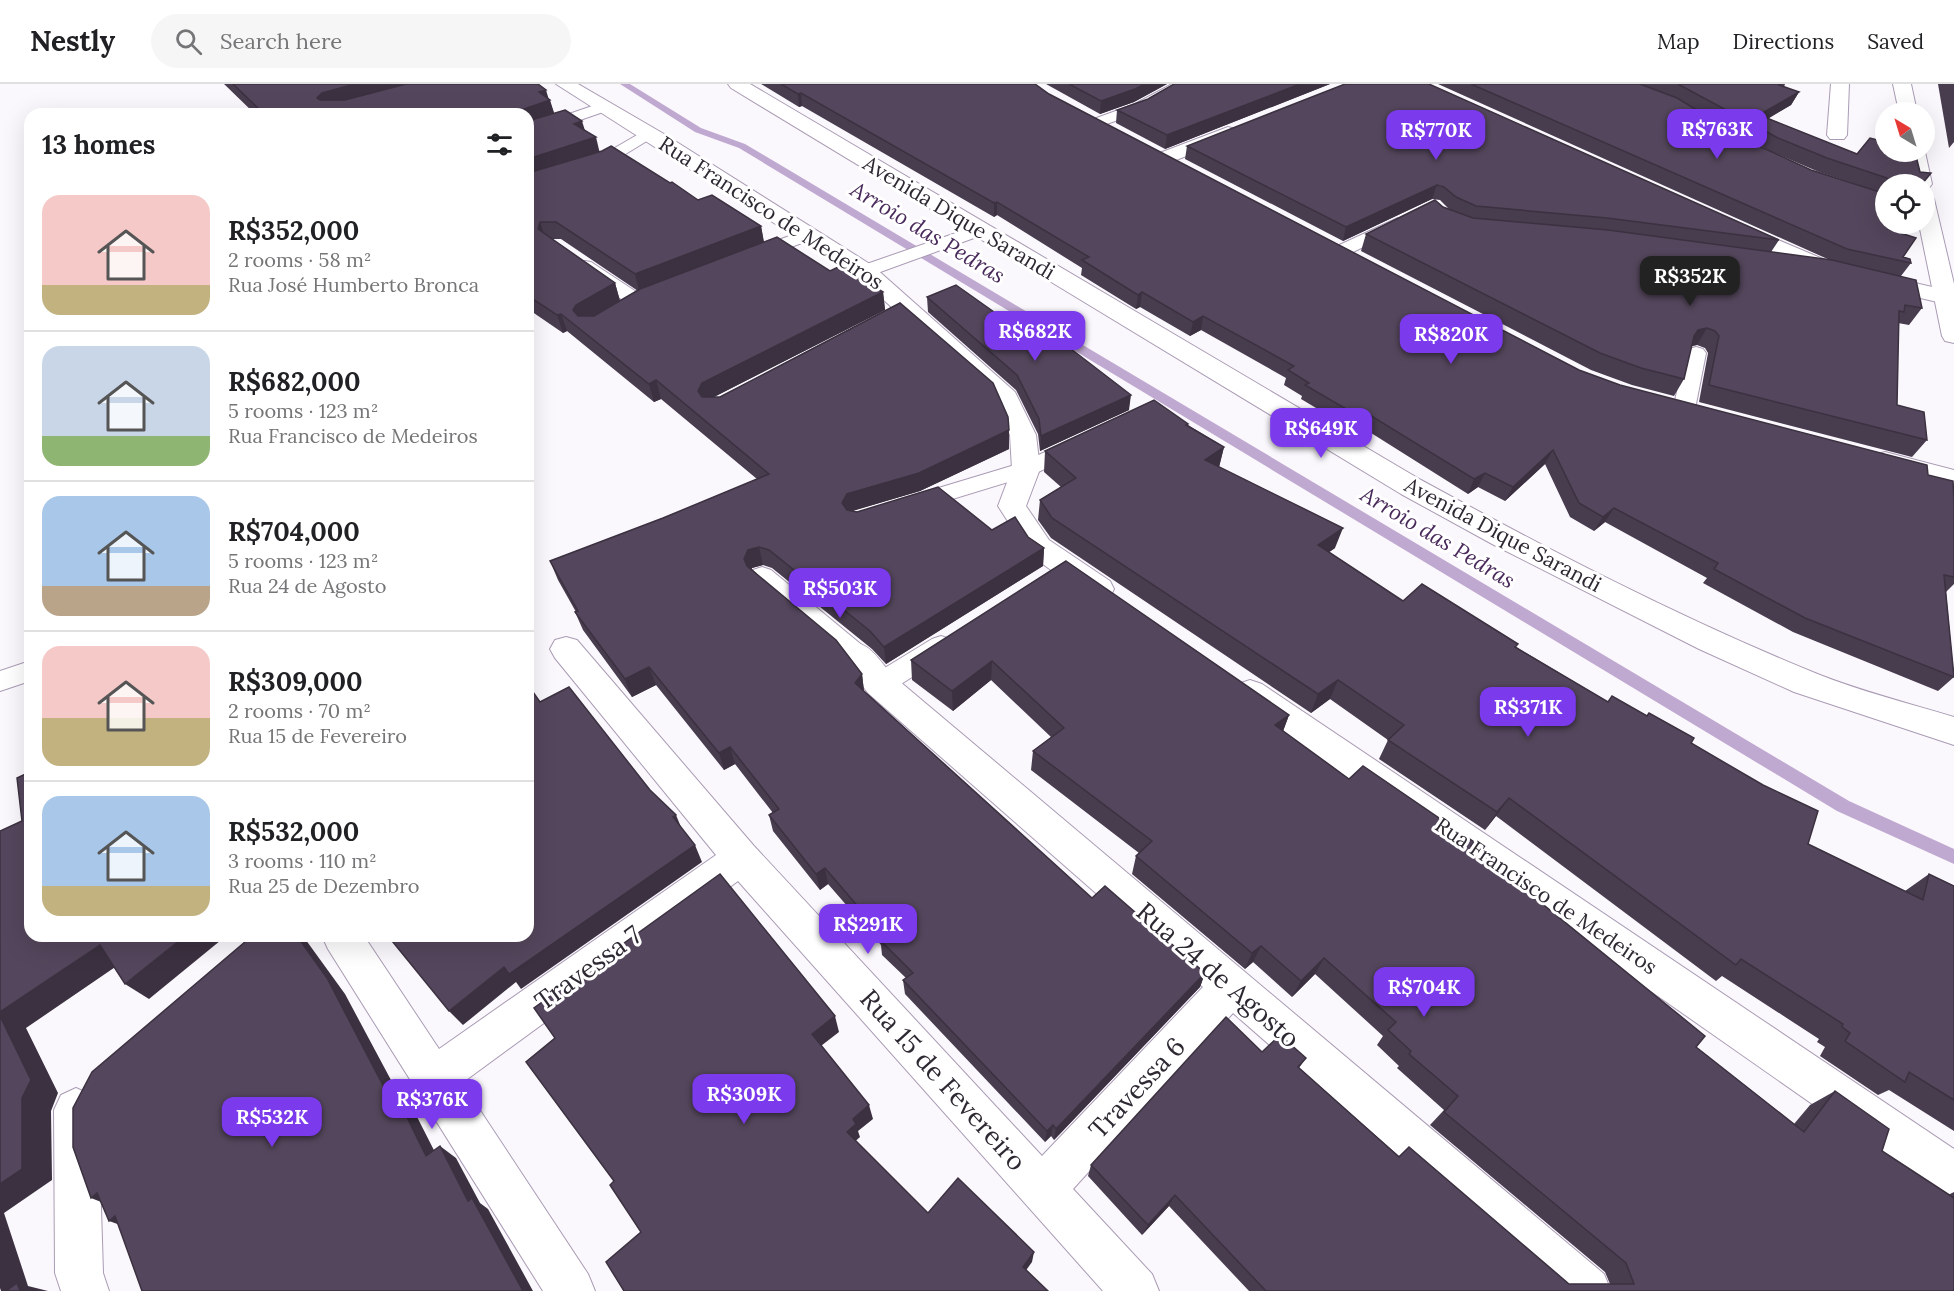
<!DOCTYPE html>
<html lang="en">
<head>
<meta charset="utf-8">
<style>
	:root { --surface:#fff; --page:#f6f6f6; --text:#202124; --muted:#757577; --line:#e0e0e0; --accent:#7c3aed }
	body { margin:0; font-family:Lora,serif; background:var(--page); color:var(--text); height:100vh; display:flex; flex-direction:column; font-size:22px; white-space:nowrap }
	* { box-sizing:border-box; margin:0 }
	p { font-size:20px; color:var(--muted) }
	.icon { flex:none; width:33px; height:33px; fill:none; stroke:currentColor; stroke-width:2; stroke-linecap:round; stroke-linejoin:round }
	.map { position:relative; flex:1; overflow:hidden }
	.panel { position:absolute; left:24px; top:24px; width:510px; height:834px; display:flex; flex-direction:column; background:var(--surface); border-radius:18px; box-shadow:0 6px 24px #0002 }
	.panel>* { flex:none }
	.needle { width:39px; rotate:322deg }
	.tools { position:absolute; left:1875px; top:18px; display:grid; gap:12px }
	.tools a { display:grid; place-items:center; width:60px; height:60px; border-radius:50%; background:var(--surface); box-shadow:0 6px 24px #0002; font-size:30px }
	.price { position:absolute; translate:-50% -51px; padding:0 14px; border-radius:12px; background:var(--accent); color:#fff; font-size:20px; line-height:39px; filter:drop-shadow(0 2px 3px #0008) }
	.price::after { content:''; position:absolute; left:50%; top:36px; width:18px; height:14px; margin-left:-9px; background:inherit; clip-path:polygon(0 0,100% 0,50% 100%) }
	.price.selected { background:#222; color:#fff }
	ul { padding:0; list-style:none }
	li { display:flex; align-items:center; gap:18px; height:150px; padding:0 18px }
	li+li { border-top:2px solid var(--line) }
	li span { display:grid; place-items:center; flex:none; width:168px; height:120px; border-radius:18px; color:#555 }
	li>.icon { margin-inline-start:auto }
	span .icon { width:72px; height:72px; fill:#fffc; stroke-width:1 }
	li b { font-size:26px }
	h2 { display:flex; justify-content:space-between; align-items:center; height:72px; padding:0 18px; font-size:26px }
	header { display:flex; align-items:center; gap:36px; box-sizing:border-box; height:84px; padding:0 30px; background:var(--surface); border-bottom:2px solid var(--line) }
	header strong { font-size:28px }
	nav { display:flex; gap:33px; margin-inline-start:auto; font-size:21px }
	.search { width:420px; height:54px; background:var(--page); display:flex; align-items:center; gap:15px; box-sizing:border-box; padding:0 21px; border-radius:33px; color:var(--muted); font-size:22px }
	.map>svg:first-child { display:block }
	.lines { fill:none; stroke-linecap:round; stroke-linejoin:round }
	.stream { fill:#c0a9d0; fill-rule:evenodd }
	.lane-casing { stroke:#a99bb4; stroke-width:2 }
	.street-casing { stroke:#a99bb4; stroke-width:2 }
	.secondary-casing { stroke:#a99bb4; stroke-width:2 }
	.lane { fill:#fff; fill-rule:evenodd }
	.street { fill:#fff; fill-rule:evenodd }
	.secondary { fill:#fff; fill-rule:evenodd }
	.wall { fill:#483c4f; fill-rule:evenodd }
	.shaded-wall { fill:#3b3140 }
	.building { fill:#54465c; stroke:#3b3140; stroke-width:1.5 }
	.labels { text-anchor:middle; stroke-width:6; stroke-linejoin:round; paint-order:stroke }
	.street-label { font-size:21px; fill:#2e2832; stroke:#fff }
	.water-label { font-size:22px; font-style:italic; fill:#492a5b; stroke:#fff }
	.near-street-label { font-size:26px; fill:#2e2832; stroke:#fff }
</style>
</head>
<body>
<header>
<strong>Nestly</strong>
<div class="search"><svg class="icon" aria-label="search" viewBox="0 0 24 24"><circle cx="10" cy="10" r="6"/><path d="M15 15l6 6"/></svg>Search here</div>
<nav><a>Map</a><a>Directions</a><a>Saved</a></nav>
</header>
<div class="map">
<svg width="1954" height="1207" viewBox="0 0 1954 1207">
	<rect width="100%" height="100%" fill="#fbf8fd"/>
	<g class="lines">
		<!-- stream -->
		<polygon class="stream" points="620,0 630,0 701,44 745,60 1849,717 1954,765 1954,780 1837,727 739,64 695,48"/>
		<!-- lane casing -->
		<g class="lane-casing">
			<g id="lane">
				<polygon points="1172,0 1190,0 1145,26 1096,44 1088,39 1091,36 1135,20"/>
				<polygon points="604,18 609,20 612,23 609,26 528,54 528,44"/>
				<polygon points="649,44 657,49 655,52 606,82 528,106 528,96 594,76"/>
				<polygon points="1398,134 1404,135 1407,139 1404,143 1347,171 1335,171 1332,167 1335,163"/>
				<polygon points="979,141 985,142 988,146 985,150 872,191 858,191 856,187 858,183"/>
				<polygon points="809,145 815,146 818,150 815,154 757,176 745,176 742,172 745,168"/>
				<polygon points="585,177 591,178 644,213 647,217 644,221 630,221 579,186 576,182 579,178"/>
				<polygon points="1696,263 1703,265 1706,269 1695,325 1692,330 1684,332 1676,330 1673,325 1686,269 1689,265"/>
				<polygon points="1077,354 1085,356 1088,361 1085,366 1034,390 910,428 902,425 898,420 902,415 1018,380"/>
				<polygon points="762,483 771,486 863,562 867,569 863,576 854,579 845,576 753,498 750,492 753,486"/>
				<polygon points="941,552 950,555 954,562 950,569 890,607 880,610 870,607 867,600 870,593 932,555"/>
				<polygon points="30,577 30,597 0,607 0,587"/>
			</g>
		</g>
		<!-- street casing -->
		<g class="street-casing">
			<g id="street">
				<polygon points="556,0 578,0 664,50 873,182 1015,308 1036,351 1040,385 1026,422 1049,456 1110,497 1114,505 1110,513 1099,516 1088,513 1029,470 998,422 1012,385 1010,351 995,316 857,192"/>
				<path d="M728 0H750L1421 396C1549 466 1680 534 1815 589 1859 607 1908 619 1954 633V661L1794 608 1699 565 1494 461 1401 410 731 4Z"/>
				<polygon points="1831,0 1849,0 1847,51 1844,55 1830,55 1827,51"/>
				<polygon points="1228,43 1235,45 1238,49 1235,53 1171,78 1157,78 1154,74 1157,70"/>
				<polygon points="1736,138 1837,181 1954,208 1954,218 1946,220 1822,191 1728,149 1725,144 1728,139"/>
				<polygon points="1885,368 1954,386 1954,404 1875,383 1871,377 1875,371"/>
				<path d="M566 553 577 556 754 762 1042 1072 1203 903 868 609 838 569 843 560C867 553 877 574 892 591L1604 1190 1611 1207H1551L1233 929 1073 1105 1152 1190 1159 1207H1103L738 797 462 999 588 1190 595 1207H543L328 865 322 852H364L439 965 716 771 555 574 550 565 555 556Z"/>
				<polygon points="1250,596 1262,600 1954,1065 1954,1115 1938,1108 1238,618 1233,609 1238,600"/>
				<polygon points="76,1004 91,1011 98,1026 103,1189 109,1207 61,1207 55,1189 54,1026 61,1011"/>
			</g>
		</g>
		<!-- secondary casing -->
		<g class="secondary-casing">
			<g id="secondary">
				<polygon points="1893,0 1911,0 1917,28 1899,28"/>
				<polygon points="1905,68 1925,68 1932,100 1929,104 1924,105 1924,100 1912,100"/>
				<polygon points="1924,109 1931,111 1934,115 1954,200 1954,259 1945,257 1942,252 1919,140 1924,140"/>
			</g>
		</g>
		<!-- lane -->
		<use href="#lane" class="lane"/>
		<!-- street -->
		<use href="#street" class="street"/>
		<!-- secondary -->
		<use href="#secondary" class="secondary"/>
	</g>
	<!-- wall -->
	<g class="wall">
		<path d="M224 0H538L549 15 554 29 585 46 600 68 698 116 761 142 764 158 830 187 883 208 885 226 714 313 1009 346V365L920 407 852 427 992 446 1028 453 1044 464 1043 482 886 580 872 565 772 484 763 481 752 484V485L862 590 864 607 1092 814 1205 889 1200 903 1054 1056 1051 1052 1045 1058 905 910 903 896 906 894 882 871 881 861 828 800 820 806 773 747 769 731 773 729 735 680 724 686 656 601 632 613 583 546 575 528H576L558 496 550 477 663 434 757 395 661 315 654 318 567 247 563 249 528 225V30H255ZM552 155H561L638 207 620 217 615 199Z"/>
		<polygon points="761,0 1035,0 1049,10 1579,286 1620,301 1928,391 1954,417 1954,500 1946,508 1954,593 1938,607 1793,548 1703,499 1707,494 1605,438 1594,447 1570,433 1545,380 1505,417 1478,403 1468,410 1360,342 1353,346 1301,315 1302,312 1284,301 1286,294 1201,246 1190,252 1140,223 1136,225 1081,191 1082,184 997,131 994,133 802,22 799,23"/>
		<polygon points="1046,0 1167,0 1134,18 1100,30"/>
		<polygon points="1174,0 1330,0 1165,65 1116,39 1117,26 1148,15"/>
		<path d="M1438 0H1785L1784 3 1799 8 1791 21 1768 34 1922 100H1886V140H1894L1889 146 1903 173 1911 179 1901 192 1922 224 1909 241 1898 239 1897 321 1927 356 1912 373 1699 318 1708 269 1705 264 1697 261 1691 262 1684 295 1674 312 1632 301 1591 286 1361 167 1366 150 1443 123 1449 125 1440 116 1432 115 1343 157 1185 75 1187 62 1779 156 1771 168 1832 177ZM1709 33 1770 67 1819 88 1859 101 1811 86 1746 56Z"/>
		<polygon points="1938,0 1954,0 1954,58 1949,64"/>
		<polygon points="927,213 1129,326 1040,367 1038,350 1016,306 928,228"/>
		<polygon points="1188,340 1188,341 1224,363 1219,383 1335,464 1329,468 1403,517 1518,560 1516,563 1608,618 1691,659 1808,760 1905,807 1929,790 1954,802 1954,1047 1889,1006 1878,1011 1820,972 1825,963 1817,958 1819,955 1722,892 1716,897 1496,732 1485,746 1379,675 1388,656 1330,615 1311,629 1051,454 1038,436 1040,416 1061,403 1044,388 1045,367"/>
		<polygon points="1066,477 1289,631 1283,647 1349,695 1471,762 1696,963 1794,1040 1810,1021 1835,1007 1882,1067 1948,1111 1954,1108 1954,1207 1249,1207 1169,1122 1142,1151 1088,1092 1091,1081 1262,968 1306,974 1299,984 1399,1072 1409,1063 1569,1200 1610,1200 1605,1188 1430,1041 1444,1026 1397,984 1399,982 1377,961 1383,952 1315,890 1292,913 1253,878 1245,885 1132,790 1136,772 1139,769 1031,686 1033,667 1051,653 991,596 953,627 912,596 911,576"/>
	</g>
	<!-- shaded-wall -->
	<g class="shaded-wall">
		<polygon points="355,0 423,0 329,25 317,14 322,9"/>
		<polygon points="1145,0 1167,0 1134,18 1100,30 1101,17"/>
		<polygon points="1300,0 1330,0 1165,65 1167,51"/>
		<polygon points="546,6 549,16 550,16 555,32 528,42 528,30 521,30 521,26 539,8"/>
		<polygon points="1799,8 1791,21 1756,42 1759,31"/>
		<polygon points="801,9 802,22 799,23 798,10"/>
		<polygon points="276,26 278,30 264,30 263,29"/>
		<polygon points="582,37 587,53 574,40"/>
		<polygon points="596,53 600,70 528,94 528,75"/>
		<polygon points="1437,101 1432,115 1343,157 1346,143"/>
		<polygon points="997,118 997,131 994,133 994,119"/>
		<polygon points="540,138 546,156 538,145"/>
		<polygon points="761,142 764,160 639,207 635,190"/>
		<polygon points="615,199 620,217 582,239 573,226 576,221"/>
		<polygon points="883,208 885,226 706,317 698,307 702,299"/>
		<polygon points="1142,208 1140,223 1136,225 1138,211"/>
		<polygon points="561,230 567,247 563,249 557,231"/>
		<polygon points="1203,232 1201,246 1190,252 1193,238"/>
		<polygon points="1707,244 1697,261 1688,263 1694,252 1698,246"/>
		<polygon points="656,296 661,315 654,318 649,300"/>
		<polygon points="1131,311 1129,326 1040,367 1041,352"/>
		<polygon points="1365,328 1360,342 1353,346 1358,332"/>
		<polygon points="1009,346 1009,365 920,407 849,428 842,419 847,410"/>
		<polygon points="1224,363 1219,383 1205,376"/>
		<polygon points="1553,366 1545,380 1505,417 1513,403"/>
		<polygon points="1485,389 1478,403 1468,410 1474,395"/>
		<polygon points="1614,424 1605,438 1594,447 1603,433"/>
		<polygon points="1343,444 1335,464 1311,481 1318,461"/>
		<polygon points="759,463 763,481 752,484 748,493 744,475 748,466"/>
		<polygon points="1044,464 1043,482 886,580 884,563"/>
		<polygon points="992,577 991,596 953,627 952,607"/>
		<polygon points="649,583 656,601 632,613 625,595"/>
		<polygon points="862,590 864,608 855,599"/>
		<polygon points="1338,596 1330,615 1311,629 1318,610"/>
		<polygon points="1289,631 1282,650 1275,641"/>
		<polygon points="730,663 735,680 724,686 719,669"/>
		<polygon points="1509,714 1496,732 1485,746 1497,728"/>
		<polygon points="676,731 683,748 673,733"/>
		<polygon points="695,761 702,778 521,905 516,898 463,941 449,927 504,883"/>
		<polygon points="825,784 828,800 820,806 816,790"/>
		<polygon points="185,852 226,852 149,915 125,900"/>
		<polygon points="297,852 303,852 345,910 399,1011 411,1021 443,1084 426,1072 388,1011"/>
		<polygon points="100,861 124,877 26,944 58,1009 51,1027 52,1096 4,1129 28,1202 48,1207 1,1207 0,1204 0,928"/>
		<polygon points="1261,862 1253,878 1245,885 1252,869"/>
		<polygon points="1324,874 1315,890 1292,913 1301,897"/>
		<polygon points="1205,889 1200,903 1054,1056 1056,1045"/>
		<polygon points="835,932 839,948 817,965 812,950"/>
		<polygon points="869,1021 873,1035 858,1047 860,1053 851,1061 847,1048 853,1035"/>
		<polygon points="1053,1041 1051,1052 1045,1058 1047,1047"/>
		<polygon points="440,1062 456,1074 480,1119 488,1125 533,1207 523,1207 468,1117"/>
		<polygon points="97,1109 119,1125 91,1114"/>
		<polygon points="1175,1111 1169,1122 1142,1151 1148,1141"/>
		<polygon points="115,1132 137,1147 109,1137"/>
		<polygon points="1034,1168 1032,1178 1022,1192 1023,1183"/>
	</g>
	<!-- building -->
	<g class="building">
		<polygon points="233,0 355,0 322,9 317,14 320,16 345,16 406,0 538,0 546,6 539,8 550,16 521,26 521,30 280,30 276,26 263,29"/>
		<polygon points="781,0 1035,0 1049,10 1579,286 1620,301 1927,381 1928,391 1953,397 1954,417 1954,493 1944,491 1954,593 1805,534 1714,485 1718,479 1614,424 1603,433 1579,419 1553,366 1513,403 1485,389 1474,395 1365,328 1358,332 1305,301 1309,299 1288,286 1294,282 1203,232 1193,238 1142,208 1138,211 1082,176 1089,173 997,118 994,119 801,9 798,10"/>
		<polygon points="1069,0 1145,0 1135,5 1101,17"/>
		<polygon points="1174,0 1300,0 1167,51 1117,26 1148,15"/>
		<polygon points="1345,0 1429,0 1779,156 1607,134 1476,122 1456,113 1444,103 1437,101 1346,143 1187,62"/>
		<polygon points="1471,0 1640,0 1677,14 1746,56 1811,86 1886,110 1886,140 1893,140 1888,145 1916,154 1903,173 1910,175 1911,179 1847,165"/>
		<polygon points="1678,0 1780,0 1779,1 1799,8 1759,31 1857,70 1870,54 1886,58 1886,68 1915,68 1920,88 1931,89 1922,100 1896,100 1896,97 1827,74 1778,54"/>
		<polygon points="565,26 582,37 574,40 596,53 528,75 528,37"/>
		<polygon points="611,62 670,99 672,98 698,116 712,111 761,142 635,190 556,138 540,138 538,145 615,199 576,221 573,226 578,232 594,232 640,205 777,153 830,187 840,182 883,208 702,299 698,307 702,313 720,313 900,219 993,299 1008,333 1009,346 919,389 847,410 842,419 847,426 857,428 938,403 992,446 1015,433 1028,453 1044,464 884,563 870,547 769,466 759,463 748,466 744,475 747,482 836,556 862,590 855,599 1092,814 1105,802 1205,889 1056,1045 1053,1041 1047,1047 903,896 913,889 880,856 884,853 825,784 816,790 769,731 779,725 730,663 719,669 649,583 625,595 575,528 578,527 550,477 663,434 769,390 656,296 649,300 561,230 557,231 528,212 528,89 602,67"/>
		<polygon points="1435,116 1443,123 1473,134 1608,146 1832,176 1916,196 1922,224 1905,221 1904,228 1899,227 1897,321 1924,328 1927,356 1709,301 1719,252 1715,247 1707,244 1698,246 1694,252 1684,295 1641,284 1600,269 1366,150"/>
		<polygon points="956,201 1011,240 1025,234 1049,248 1131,311 1041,352 1039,335 1017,291 927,213"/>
		<polygon points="1154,316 1188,340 1186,341 1224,363 1205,376 1343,444 1318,461 1403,517 1422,500 1518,560 1515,563 1608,618 1612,612 1647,632 1649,629 1694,654 1691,659 1763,701 1818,727 1808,760 1923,816 1929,790 1954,802 1954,1016 1909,988 1905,998 1845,957 1850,949 1842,943 1843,940 1741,875 1736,881 1509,714 1497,728 1388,656 1404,641 1338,596 1318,610 1052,434 1040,416 1076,394 1045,367"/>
		<polygon points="1066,477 1289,631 1275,641 1349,695 1363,682 1474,758 1471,762 1705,952 1696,963 1804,1048 1835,1007 1889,1045 1882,1067 1954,1114 1954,1207 1266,1207 1175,1111 1148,1141 1091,1081 1226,933 1262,968 1280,951 1306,974 1298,983 1399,1073 1409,1063 1569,1200 1634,1200 1626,1179 1444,1028 1458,1012 1409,970 1411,967 1388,946 1396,938 1324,874 1301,897 1261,862 1252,869 1136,772 1152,757 1033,667 1064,644 992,577 952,607 911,576"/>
		<polygon points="528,601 540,618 569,603 650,706 676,731 673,733 695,761 509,890 504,883 449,927 388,852 528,852"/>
		<polygon points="30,688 30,852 185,852 125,900 100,861 0,928 0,747 22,737 17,694"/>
		<polygon points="720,790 835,932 812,950 869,1021 853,1035 856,1040 847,1048 928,1129 958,1094 1034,1168 1023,1183 1048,1207 624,1207 606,1178 641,1148 610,1101 614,1097 526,978 555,954 534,924"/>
		<polygon points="252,852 297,852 327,894 388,1011 394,1007 426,1072 440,1062 468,1117 472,1114 523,1207 142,1207 115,1132 109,1137 97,1109 91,1114 73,1063 73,1024 92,988"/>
		<polygon points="0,932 31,996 22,1014 22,1085 0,1100"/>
		<polygon points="17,1199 20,1207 6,1207"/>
	</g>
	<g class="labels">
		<!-- street labels -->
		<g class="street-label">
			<text transform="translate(771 129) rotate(33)" y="7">Rua Francisco de Medeiros</text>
			<text transform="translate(959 134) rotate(31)" y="7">Avenida Dique Sarandi</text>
			<text transform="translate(1503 451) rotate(28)" y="7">Avenida Dique Sarandi</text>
			<text transform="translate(1546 812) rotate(34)" y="7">Rua Francisco de Medeiros</text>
		</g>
		<!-- water labels -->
		<g class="water-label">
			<text transform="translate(928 148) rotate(31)" y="8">Arroio das Pedras</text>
			<text transform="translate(1438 453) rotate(31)" y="8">Arroio das Pedras</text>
		</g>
		<!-- near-street labels -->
		<g class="near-street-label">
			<text transform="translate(588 884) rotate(-36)" y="9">Travessa 7</text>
			<text transform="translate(1218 891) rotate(41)" y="9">Rua 24 de Agosto</text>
			<text transform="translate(943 996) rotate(48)" y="9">Rua 15 de Fevereiro</text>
			<text transform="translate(1137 1004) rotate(-47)" y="9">Travessa 6</text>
		</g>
	</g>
</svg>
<div class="tools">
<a><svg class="needle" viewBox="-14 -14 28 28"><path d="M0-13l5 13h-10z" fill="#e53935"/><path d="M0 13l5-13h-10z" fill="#757577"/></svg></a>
<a><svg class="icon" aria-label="locate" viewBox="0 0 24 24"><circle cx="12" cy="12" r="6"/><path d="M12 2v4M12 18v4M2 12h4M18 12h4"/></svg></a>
</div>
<b class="price" style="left:1717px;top:76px">R$763K</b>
<b class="price" style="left:1436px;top:77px">R$770K</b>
<b class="price selected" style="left:1690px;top:223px">R$352K</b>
<b class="price" style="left:1035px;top:278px">R$682K</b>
<b class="price" style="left:1451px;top:281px">R$820K</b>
<b class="price" style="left:1321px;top:375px">R$649K</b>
<b class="price" style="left:840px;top:535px">R$503K</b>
<b class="price" style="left:1528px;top:654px">R$371K</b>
<b class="price" style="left:868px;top:871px">R$291K</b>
<b class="price" style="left:1424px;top:934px">R$704K</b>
<b class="price" style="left:744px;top:1041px">R$309K</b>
<b class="price" style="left:432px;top:1046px">R$376K</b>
<b class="price" style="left:272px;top:1064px">R$532K</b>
<section class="panel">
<h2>13 homes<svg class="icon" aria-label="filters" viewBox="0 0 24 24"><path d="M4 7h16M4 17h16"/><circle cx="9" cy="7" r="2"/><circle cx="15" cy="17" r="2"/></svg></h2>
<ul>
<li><span style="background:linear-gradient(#f6c9c9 75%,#c2b280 0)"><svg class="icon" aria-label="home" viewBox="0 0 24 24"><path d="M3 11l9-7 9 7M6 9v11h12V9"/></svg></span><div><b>R$352,000</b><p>2 rooms · 58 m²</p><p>Rua José Humberto Bronca</p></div></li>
<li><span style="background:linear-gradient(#c9d6e8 75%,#8fb573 0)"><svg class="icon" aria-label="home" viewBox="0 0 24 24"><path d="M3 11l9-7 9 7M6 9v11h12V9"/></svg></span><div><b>R$682,000</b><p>5 rooms · 123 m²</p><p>Rua Francisco de Medeiros</p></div></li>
<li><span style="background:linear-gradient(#a9c7e8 75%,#b9a48a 0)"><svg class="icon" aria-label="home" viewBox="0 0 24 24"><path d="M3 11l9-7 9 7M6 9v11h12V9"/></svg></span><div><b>R$704,000</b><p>5 rooms · 123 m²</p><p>Rua 24 de Agosto</p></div></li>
<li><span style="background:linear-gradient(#f6c9c9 60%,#c2b280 0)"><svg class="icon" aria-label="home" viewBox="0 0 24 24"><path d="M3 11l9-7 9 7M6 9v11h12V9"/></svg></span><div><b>R$309,000</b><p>2 rooms · 70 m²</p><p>Rua 15 de Fevereiro</p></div></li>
<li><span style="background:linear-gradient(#a9c7e8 75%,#c2b280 0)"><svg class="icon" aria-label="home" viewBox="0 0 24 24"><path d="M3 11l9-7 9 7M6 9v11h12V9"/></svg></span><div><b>R$532,000</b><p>3 rooms · 110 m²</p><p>Rua 25 de Dezembro</p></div></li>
</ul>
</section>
</div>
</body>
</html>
